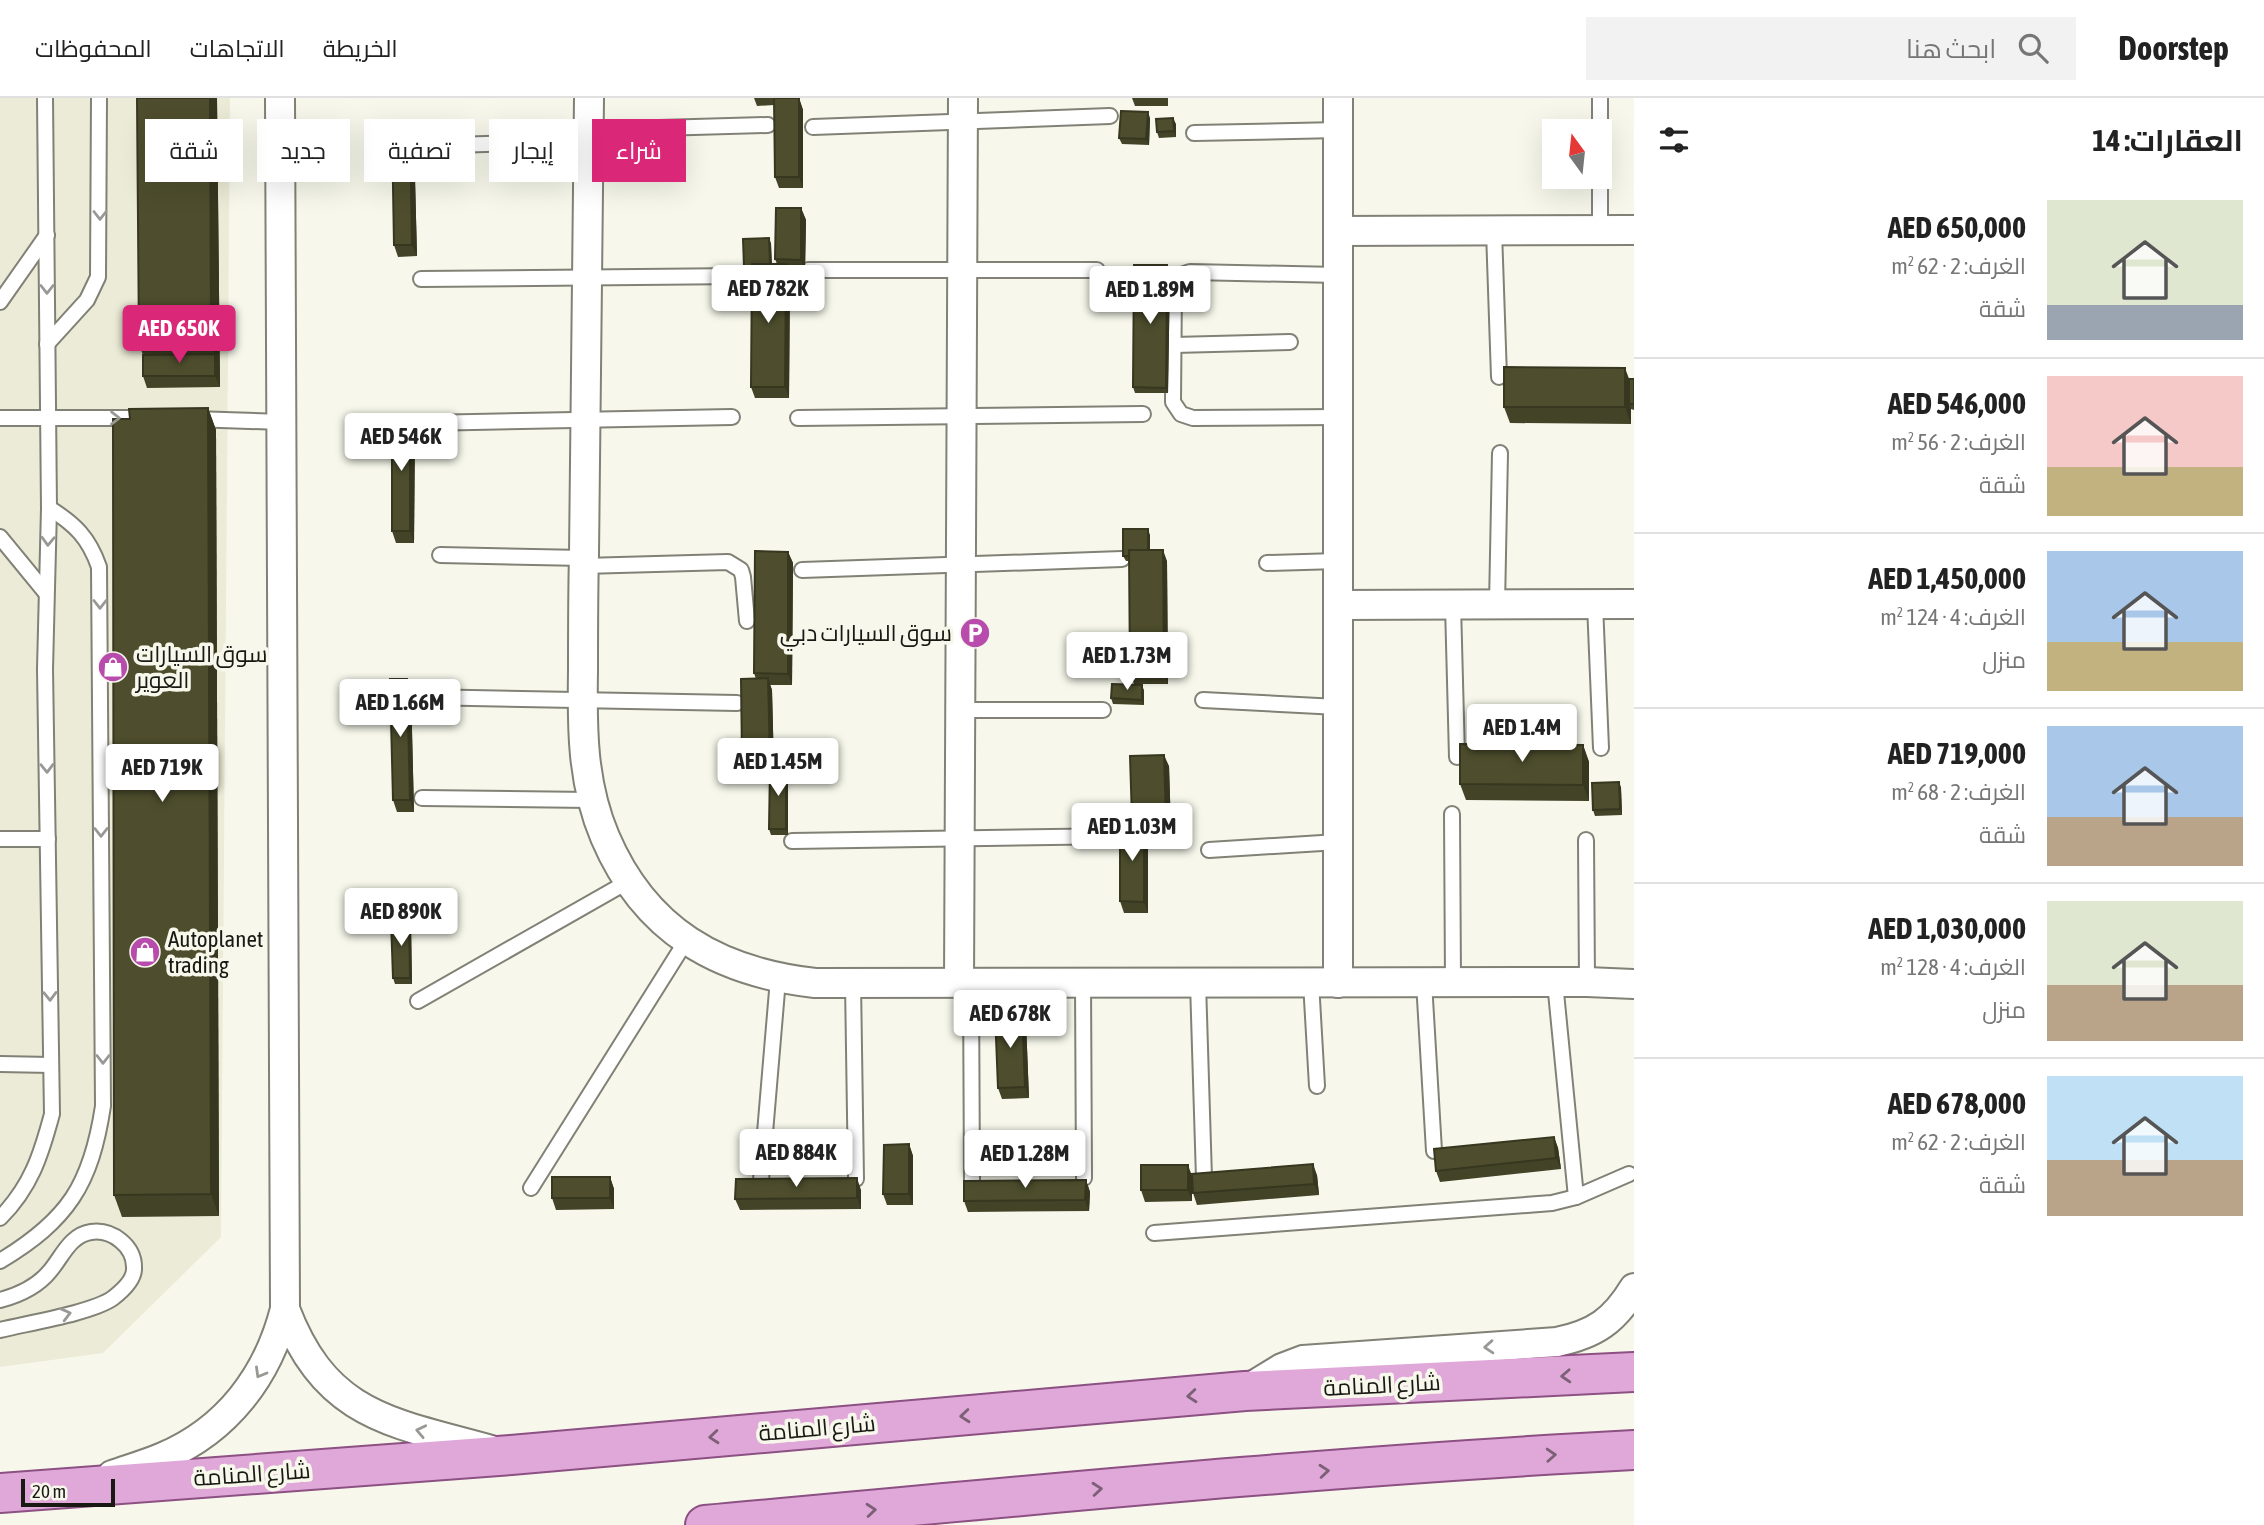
<!DOCTYPE html>
<html lang="ar">
<head>
<meta charset="utf-8">
<style>
	:root { --surface:#fff; --page:#f2f2f2; --text:#222; --muted:#767676; --line:#e0e0e0; --accent:#db2777 }
	body { margin:0; font-family:"Asap Condensed",Cairo,sans-serif; background:var(--page); color:var(--text); direction:rtl; height:100vh; display:flex; flex-direction:column; font-size:26px; white-space:nowrap }
	* { box-sizing:border-box; margin:0 }
	p { font-size:23px; color:var(--muted) }
	.icon { flex:none; width:38px; height:38px; fill:none; stroke:currentColor; stroke-width:2; stroke-linecap:round; stroke-linejoin:round }
	.map { position:relative; flex:1; overflow:hidden; direction:ltr }
	.side { display:flex; flex-direction:column; background:var(--surface); width:630px }
	.side>* { flex:none }
	.banner { position:absolute; left:21px; top:21px; width:665px; height:63px; direction:rtl; display:flex; gap:14px }
	.needle { width:46px; rotate:345deg }
	.buttons { position:absolute; left:1542px; top:21px; display:grid; gap:14px }
	.buttons a { display:grid; place-items:center; width:70px; height:70px; border-radius:0px; background:var(--surface); box-shadow:0 7px 28px #0002; font-size:35px }
	.scale { position:absolute; left:21px; bottom:18px; width:94px; box-sizing:border-box; padding-left:7px; border:4px solid #191914; border-top:0; font-size:19px; line-height:24px; white-space:nowrap; color:#191914; -webkit-text-stroke:5px #f7f8eb; paint-order:stroke }
	.price { position:absolute; translate:-50% -60px; padding:0 16px; border-radius:7px; background:#fff; color:#222; font-size:23px; line-height:46px; filter:drop-shadow(0 2px 4px #0008) }
	.price::after { content:''; position:absolute; left:50%; top:42px; width:21px; height:16px; margin-left:-10px; background:inherit; clip-path:polygon(0 0,100% 0,50% 100%) }
	.price.active { background:var(--accent); color:#fff }
	ul { padding:0; list-style:none }
	li { display:flex; align-items:center; gap:21px; height:175px; padding:0 21px }
	li+li { border-top:2px solid var(--line) }
	li span { display:grid; place-items:center; flex:none; width:196px; height:140px; border-radius:0px; color:#555 }
	li>.icon { margin-inline-start:auto }
	span .icon { width:84px; height:84px; fill:#fffc; stroke-width:1 }
	li b { font-size:30px }
	h2 { display:flex; justify-content:space-between; align-items:center; height:84px; padding:0 21px; font-size:30px }
	.tag { padding:0 24px; border-radius:0px; background:var(--surface); box-shadow:0 7px 28px #0002; font-size:24px; line-height:63px }
	.tag.active { background:var(--accent); color:#fff }
	header { display:flex; align-items:center; gap:42px; box-sizing:border-box; height:98px; padding:0 35px; background:var(--surface); border-bottom:2px solid var(--line) }
	header strong { font-size:33px }
	nav { display:flex; gap:38px; margin-inline-start:auto; font-size:24px }
	.search { width:490px; height:63px; background:var(--page); display:flex; align-items:center; gap:18px; box-sizing:border-box; padding:0 24px; border-radius:0px; color:var(--muted); font-size:26px }
	main { display:flex; flex:1; min-height:0 }
	.map>svg:first-child { display:block }
	.built { fill:#ebebd7 }
	.lines { fill:none; stroke-linecap:round; stroke-linejoin:round }
	.lane-casing { stroke:#818176; stroke-width:18 }
	.street-casing { stroke:#818176; stroke-width:32 }
	.primary-casing { stroke:#8c5083; stroke-width:42 }
	.lane { stroke:#fff; stroke-width:14 }
	.street { stroke:#fff; stroke-width:28 }
	.primary { stroke:#dfa8d9; stroke-width:38 }
	.wall { fill:#434328 }
	.shaded-wall { fill:#373720 }
	.building { fill:#4e4e2e; stroke:#373720; stroke-width:2 }
	.oneway { stroke:#989895 }
	.oneway2 { stroke:#7c6076 }
	.labels { text-anchor:middle; stroke-width:7; stroke-linejoin:round; paint-order:stroke }
	.poi-label { font-size:23px; fill:#191914; stroke:#f7f8eb; text-anchor:start }
	.street-label { font-size:23px; fill:#191914; stroke:#f7f8eb }
</style>
</head>
<body>
<header>
<strong>Doorstep</strong>
<div class="search"><svg class="icon" aria-label="search" viewBox="0 0 24 24"><circle cx="10" cy="10" r="6"/><path d="M15 15l6 6"/></svg>ابحث هنا</div>
<nav><a>الخريطة</a><a>الاتجاهات</a><a>المحفوظات</a></nav>
</header>
<main>
<section class="side">
<h2>العقارات: 14<svg class="icon" aria-label="filters" viewBox="0 0 24 24"><path d="M4 7h16M4 17h16"/><circle cx="9" cy="7" r="2"/><circle cx="15" cy="17" r="2"/></svg></h2>
<ul>
<li><span style="background:linear-gradient(#dfe7d0 75%,#9aa5b1 0)"><svg class="icon" aria-label="home" viewBox="0 0 24 24"><path d="M3 11l9-7 9 7M6 9v11h12V9"/></svg></span><div><b>AED 650,000</b><p>الغرف: 2 · 62 m²</p><p>شقة</p></div></li>
<li><span style="background:linear-gradient(#f6c9c9 65%,#c2b280 0)"><svg class="icon" aria-label="home" viewBox="0 0 24 24"><path d="M3 11l9-7 9 7M6 9v11h12V9"/></svg></span><div><b>AED 546,000</b><p>الغرف: 2 · 56 m²</p><p>شقة</p></div></li>
<li><span style="background:linear-gradient(#a9c7e8 65%,#c2b280 0)"><svg class="icon" aria-label="home" viewBox="0 0 24 24"><path d="M3 11l9-7 9 7M6 9v11h12V9"/></svg></span><div><b>AED 1,450,000</b><p>الغرف: 4 · 124 m²</p><p>منزل</p></div></li>
<li><span style="background:linear-gradient(#a9c7e8 65%,#b9a48a 0)"><svg class="icon" aria-label="home" viewBox="0 0 24 24"><path d="M3 11l9-7 9 7M6 9v11h12V9"/></svg></span><div><b>AED 719,000</b><p>الغرف: 2 · 68 m²</p><p>شقة</p></div></li>
<li><span style="background:linear-gradient(#dfe7d0 60%,#b9a48a 0)"><svg class="icon" aria-label="home" viewBox="0 0 24 24"><path d="M3 11l9-7 9 7M6 9v11h12V9"/></svg></span><div><b>AED 1,030,000</b><p>الغرف: 4 · 128 m²</p><p>منزل</p></div></li>
<li><span style="background:linear-gradient(#bfe0f5 60%,#b9a48a 0)"><svg class="icon" aria-label="home" viewBox="0 0 24 24"><path d="M3 11l9-7 9 7M6 9v11h12V9"/></svg></span><div><b>AED 678,000</b><p>الغرف: 2 · 62 m²</p><p>شقة</p></div></li>
</ul>
</section>
<div class="map">
<svg width="1634" height="1427" viewBox="0 0 1634 1427">
	<rect width="100%" height="100%" fill="#f7f8eb"/>
	<!-- built -->
	<polygon class="built" points="0,0 230,0 221,1139 103,1255 0,1269"/>
	<g class="lines">
		<!-- lane casing -->
		<g class="lane-casing">
			<g id="lane">
				<polyline points="813,29 1110,18"/>
				<polyline points="588,32 768,27"/>
				<polyline points="1194,35 1339,32"/>
				<polyline points="420,48 588,43"/>
				<polyline points="1600,132 1600,0"/>
				<polyline points="1494,133 1499,279"/>
				<polyline points="808,172 1097,172"/>
				<polyline points="1338,177 1190,174 1178,178 1174,187 1173,304 1181,316 1193,320 1338,319"/>
				<polyline points="421,181 743,178"/>
				<polyline points="0,204 47,137"/>
				<polyline points="47,246 87,202 98,179 99,0"/>
				<polyline points="1174,247 1290,244"/>
				<polyline points="0,320 148,320"/>
				<polyline points="798,320 1143,316"/>
				<polyline points="193,321 282,324"/>
				<polyline points="424,325 732,319"/>
				<polyline points="0,439 46,495"/>
				<polyline points="440,457 584,460"/>
				<polyline points="1267,465 1338,463"/>
				<polyline points="583,468 728,464 741,472 743,479 747,523"/>
				<polyline points="802,472 1122,461"/>
				<polyline points="1595,506 1601,650"/>
				<polyline points="1453,507 1457,659"/>
				<polyline points="1497,507 1500,355"/>
				<polyline points="420,599 737,605"/>
				<polyline points="1203,602 1338,609"/>
				<polyline points="961,612 1103,612"/>
				<polyline points="422,700 591,702"/>
				<polyline points="1452,716 1453,884"/>
				<polyline points="0,741 48,741"/>
				<polyline points="1586,742 1587,884"/>
				<polyline points="792,743 1122,738"/>
				<polyline points="1209,752 1338,744"/>
				<polyline points="1311,884 1317,988"/>
				<polyline points="1424,884 1434,1053"/>
				<polyline points="1555,884 1576,1099"/>
				<polyline points="853,885 856,1081"/>
				<polyline points="971,885 972,1084"/>
				<polyline points="1083,885 1084,1080"/>
				<polyline points="1198,885 1204,1080"/>
				<polyline points="418,903 629,783"/>
				<polyline points="0,966 51,967"/>
				<polyline points="761,1082 778,881"/>
				<polyline points="531,1090 686,843"/>
				<path d="M0 1120C31 1089 41 1057 52 1016L45 571 49 410 45 0"/>
				<polyline points="1154,1135 1552,1105 1576,1099 1629,1076"/>
				<path d="M0 1163C68 1122 91 1087 103 1008L99 469C89 440 75 426 49 410"/>
				<path d="M0 1202C19 1197 37 1189 50 1173 62 1159 70 1137 91 1134 112 1131 135 1148 134 1171 134 1182 122 1193 113 1200 92 1215 28 1225 0 1232"/>
			</g>
		</g>
		<!-- street casing -->
		<g class="street-casing">
			<g id="street">
				<path d="M589 0C586 152 585 304 584 456 583 495 583 534 583 573 582 630 582 685 605 739 645 833 718 874 815 885L1587 884 1634 886"/>
				<polyline points="1338,133 1634,132"/>
				<polyline points="1338,507 1634,506"/>
				<polyline points="959,885 963,0"/>
				<polyline points="1338,885 1338,0"/>
				<path d="M285 1211C326 1319 391 1324 491 1352"/>
				<path d="M1246 1292 1282 1270 1303 1262 1557 1244C1595 1236 1614 1223 1634 1190"/>
				<path d="M112 1377C129 1371 147 1366 163 1359 227 1332 268 1278 285 1211L280 0"/>
			</g>
		</g>
		<!-- primary casing -->
		<g class="primary-casing">
			<g id="primary">
				<polyline points="0,1395 511,1357 1245,1293 1634,1274"/>
				<path d="M705 1427C1014 1399 1324 1368 1634 1352"/>
			</g>
		</g>
		<!-- lane -->
		<use href="#lane" class="lane"/>
		<!-- street -->
		<use href="#street" class="street"/>
		<!-- primary -->
		<use href="#primary" class="primary"/>
	</g>
	<!-- wall -->
	<g class="wall">
		<polygon points="217,0 220,289 147,290 143,278 143,257 139,246"/>
		<polygon points="754,0 799,0 803,12 803,90 779,90 775,79 774,7 757,8"/>
		<polygon points="1132,0 1168,0 1168,8 1135,8"/>
		<polygon points="1150,20 1149,47 1122,46 1119,40"/>
		<polygon points="1176,26 1176,39 1159,40 1157,34"/>
		<polygon points="410,30 414,41 417,158 398,159 394,147"/>
		<polygon points="801,110 806,122 805,173 788,173 790,178 789,300 755,300 751,289 752,174 746,175 744,169 769,140 771,146 772,166 777,166 775,161"/>
		<polygon points="1167,167 1170,173 1168,295 1135,295 1133,289"/>
		<polygon points="1629,281 1634,281 1634,312 1631,311 1631,326 1510,325 1504,309"/>
		<polygon points="208,310 216,332 219,1118 122,1119 114,1097 130,321"/>
		<polygon points="415,328 414,445 396,445 392,433"/>
		<polygon points="1150,437 1150,452 1167,463 1168,586 1134,586 1130,575 1129,463 1126,463 1123,458"/>
		<polygon points="788,454 793,465 792,587 770,587 772,592 774,669 788,674 788,737 771,737 769,731 770,671 746,671 742,660 756,581 754,575"/>
		<polygon points="407,581 411,592 414,714 397,714 393,702"/>
		<polygon points="1142,587 1144,593 1144,607 1113,606 1111,600"/>
		<polygon points="1583,647 1589,664 1589,703 1466,702 1460,686"/>
		<polygon points="1169,668 1171,731 1146,732 1148,739 1148,815 1124,815 1120,803 1134,727 1132,721"/>
		<polygon points="1619,684 1621,690 1622,717 1595,718 1593,712"/>
		<polygon points="411,827 412,886 395,886 393,880"/>
		<polygon points="1026,924 1029,1000 1002,1001 998,990"/>
		<polygon points="1554,1039 1558,1050 1561,1071 1440,1084 1436,1073"/>
		<polygon points="909,1046 913,1058 913,1107 887,1107 883,1096"/>
		<polygon points="1317,1077 1319,1097 1197,1107 1193,1095 1192,1081 1192,1103 1145,1104 1141,1092 1192,1078"/>
		<polygon points="610,1079 614,1091 614,1111 556,1112 552,1100"/>
		<polygon points="1086,1082 1090,1094 1089,1113 968,1114 964,1103"/>
		<polygon points="861,1092 861,1111 740,1112 735,1101"/>
	</g>
	<!-- shaded-wall -->
	<g class="shaded-wall">
		<polygon points="210,0 217,0 220,289 215,278 215,256 211,246"/>
		<polygon points="799,0 803,12 803,90 799,79"/>
		<polygon points="1148,14 1150,20 1149,47 1146,41"/>
		<polygon points="1173,20 1176,26 1176,39 1174,33"/>
		<polygon points="410,30 414,41 417,158 412,147"/>
		<polygon points="801,110 806,122 805,173 801,162"/>
		<polygon points="769,140 771,146 772,174 770,168"/>
		<polygon points="786,166 790,178 789,300 785,289"/>
		<polygon points="1167,167 1170,173 1168,295 1166,290"/>
		<polygon points="1625,270 1631,286 1629,306 1631,311 1631,326 1625,309"/>
		<polygon points="208,310 216,332 219,1118 211,1096"/>
		<polygon points="410,317 415,328 414,445 410,433"/>
		<polygon points="1148,431 1150,437 1150,463 1148,458"/>
		<polygon points="1163,452 1167,463 1168,586 1164,574"/>
		<polygon points="788,454 793,465 792,587 788,576"/>
		<polygon points="768,580 772,592 774,671 770,659"/>
		<polygon points="407,581 411,592 414,714 410,702"/>
		<polygon points="1142,587 1144,593 1144,607 1142,602"/>
		<polygon points="1583,647 1589,664 1589,703 1583,687"/>
		<polygon points="1164,657 1169,668 1171,731 1166,720"/>
		<polygon points="786,669 788,674 788,737 786,731"/>
		<polygon points="1619,684 1621,690 1622,717 1620,711"/>
		<polygon points="1144,727 1148,739 1148,815 1144,804"/>
		<polygon points="409,821 411,827 412,886 410,880"/>
		<polygon points="1022,913 1026,924 1029,1000 1025,989"/>
		<polygon points="1554,1039 1558,1050 1561,1071 1556,1060"/>
		<polygon points="909,1046 913,1058 913,1107 909,1096"/>
		<polygon points="1313,1066 1317,1077 1319,1097 1314,1086"/>
		<polygon points="1188,1067 1192,1078 1192,1103 1188,1092"/>
		<polygon points="610,1079 614,1091 614,1111 610,1100"/>
		<polygon points="857,1080 861,1092 861,1111 857,1100"/>
		<polygon points="1086,1082 1090,1094 1089,1113 1085,1102"/>
	</g>
	<!-- building -->
	<g class="building">
		<polygon points="137,0 210,0 211,246 139,246"/>
		<polygon points="774,0 799,0 799,79 775,79"/>
		<polygon points="1121,13 1148,14 1146,41 1119,40"/>
		<polygon points="1173,20 1174,33 1157,34 1156,21"/>
		<polygon points="392,30 410,30 412,147 394,147"/>
		<polygon points="776,110 801,110 801,162 775,161"/>
		<polygon points="769,140 770,166 752,166 752,169 744,169 743,141"/>
		<polygon points="752,166 786,166 785,289 751,289"/>
		<polygon points="1134,167 1167,167 1166,290 1133,289"/>
		<polygon points="215,256 215,278 143,278 143,257"/>
		<polygon points="1504,269 1625,270 1625,309 1504,309"/>
		<rect x="1629" y="281" width="5" height="25"/>
		<polygon points="208,310 211,1096 114,1097 113,321 130,321 129,311"/>
		<rect x="392" y="317" width="18" height="116"/>
		<polygon points="1123,431 1148,431 1148,452 1129,452 1129,458 1123,458"/>
		<polygon points="1129,452 1163,452 1164,574 1130,575"/>
		<polygon points="755,453 788,454 788,576 754,575"/>
		<polygon points="768,580 770,659 742,660 741,581"/>
		<polygon points="390,581 407,581 410,702 393,702"/>
		<polygon points="1112,586 1142,587 1142,602 1111,600"/>
		<polygon points="1460,646 1583,647 1583,687 1460,686"/>
		<polygon points="1164,657 1166,720 1132,721 1130,658"/>
		<polygon points="770,669 786,669 786,731 769,731"/>
		<polygon points="1619,684 1620,711 1593,712 1592,685"/>
		<polygon points="1120,727 1144,727 1144,804 1120,803"/>
		<polygon points="409,821 410,880 393,880 391,822"/>
		<polygon points="1022,913 1025,989 998,990 995,914"/>
		<polygon points="1554,1039 1556,1060 1436,1073 1434,1051"/>
		<polygon points="909,1046 909,1096 883,1096 884,1047"/>
		<polygon points="1313,1066 1314,1086 1193,1095 1192,1076"/>
		<rect x="1141" y="1067" width="47" height="25"/>
		<rect x="552" y="1079" width="58" height="21"/>
		<polygon points="857,1080 857,1100 735,1101 736,1081"/>
		<polygon points="1086,1082 1085,1102 964,1103 964,1083"/>
	</g>
	<!-- one-way arrows -->
	<defs><path id="oneway-chevron" d="M-2-3.5L2.5 0L-2 3.5" fill="none" stroke-width="1.6" stroke-linecap="round" stroke-linejoin="round" transform="scale(1.75)"/></defs>
	<g class="oneway">
		<use href="#oneway-chevron" transform="translate(100 117) rotate(90)"/>
		<use href="#oneway-chevron" transform="translate(47 191) rotate(90)"/>
		<use href="#oneway-chevron" transform="translate(115 320)"/>
		<use href="#oneway-chevron" transform="translate(48 443) rotate(92)"/>
		<use href="#oneway-chevron" transform="translate(100 506) rotate(90)"/>
		<use href="#oneway-chevron" transform="translate(47 670) rotate(89)"/>
		<use href="#oneway-chevron" transform="translate(101 734) rotate(90)"/>
		<use href="#oneway-chevron" transform="translate(50 898) rotate(89)"/>
		<use href="#oneway-chevron" transform="translate(103 961) rotate(90)"/>
		<use href="#oneway-chevron" transform="translate(66 1216) rotate(-14)"/>
		<use href="#oneway-chevron" transform="translate(1489 1249) rotate(176)"/>
		<use href="#oneway-chevron" transform="translate(260 1275) rotate(120)"/>
		<use href="#oneway-chevron" transform="translate(421 1333) rotate(-168)"/>
	</g>
	<g class="oneway2">
		<use href="#oneway-chevron" transform="translate(1566 1278) rotate(177)"/>
		<use href="#oneway-chevron" transform="translate(1192 1298) rotate(175)"/>
		<use href="#oneway-chevron" transform="translate(965 1318) rotate(175)"/>
		<use href="#oneway-chevron" transform="translate(714 1339) rotate(175)"/>
		<use href="#oneway-chevron" transform="translate(1551 1357) rotate(-3)"/>
		<use href="#oneway-chevron" transform="translate(1324 1373) rotate(-5)"/>
		<use href="#oneway-chevron" transform="translate(1097 1391) rotate(-5)"/>
		<use href="#oneway-chevron" transform="translate(871 1412) rotate(-5)"/>
	</g>
	<!-- icons -->
	<defs>
		<g id="parking-disc" transform="scale(1.575)"><circle r="9.5" fill="#b74cad" stroke="#f7f8eb"/><path d="M-3.5-5.5H1a3.5 3.5 0 0 1 0 7H-1V5.5H-3.5ZM-1-3.4V-.6H.8a1.4 1.4 0 0 0 0-2.8Z" fill="#fff"/></g>
		<g id="shop-disc" transform="scale(1.575)"><circle r="9.5" fill="#b74cad" stroke="#f7f8eb"/><path d="M-5-2.5h2.3a2.7 3.5 0 0 1 5.4 0H5L5.5 6h-11ZM-1.5-2.5h3a1.5 2.3 0 0 0-3 0Z" fill="#fff"/></g>
	</defs>
	<g fill-rule="evenodd">
		<use href="#parking-disc" x="975" y="535"/>
		<use href="#shop-disc" x="113" y="569"/>
		<use href="#shop-disc" x="145" y="854"/>
	</g>
	<g class="labels">
		<!-- poi labels -->
		<g class="poi-label">
			<text x="952" y="543" text-anchor="end">سوق السيارات دبي</text>
			<text x="136" y="564">سوق السيارات<tspan x="136" dy="26">العوير</tspan></text>
			<text x="168" y="849">Autoplanet<tspan x="168" dy="26">trading</tspan></text>
		</g>
		<!-- street labels -->
		<g class="street-label">
			<text transform="translate(1382 1287) rotate(-3)" y="8">شارع المنامة</text>
			<text transform="translate(817 1330) rotate(-5)" y="8">شارع المنامة</text>
			<text transform="translate(252 1376) rotate(-4)" y="8">شارع المنامة</text>
		</g>
	</g>
</svg>
<div class="buttons">
<a><svg class="needle" viewBox="-14 -14 28 28"><path d="M0-13l5 13h-10z" fill="#e53935"/><path d="M0 13l5-13h-10z" fill="#767676"/></svg></a>
</div>
<div class="scale">20 m</div>
<b class="price" style="left:768px;top:227px">AED 782K</b>
<b class="price" style="left:1150px;top:228px">AED 1.89M</b>
<b class="price active" style="left:179px;top:267px">AED 650K</b>
<b class="price" style="left:401px;top:375px">AED 546K</b>
<b class="price" style="left:1127px;top:594px">AED 1.73M</b>
<b class="price" style="left:400px;top:641px">AED 1.66M</b>
<b class="price" style="left:1522px;top:666px">AED 1.4M</b>
<b class="price" style="left:778px;top:700px">AED 1.45M</b>
<b class="price" style="left:162px;top:706px">AED 719K</b>
<b class="price" style="left:1132px;top:765px">AED 1.03M</b>
<b class="price" style="left:401px;top:850px">AED 890K</b>
<b class="price" style="left:1010px;top:952px">AED 678K</b>
<b class="price" style="left:796px;top:1091px">AED 884K</b>
<b class="price" style="left:1025px;top:1092px">AED 1.28M</b>
<div class="banner">
<a class="tag active">شراء</a>
<a class="tag">إيجار</a>
<a class="tag">تصفية</a>
<a class="tag">جديد</a>
<a class="tag">شقة</a>
</div>
</div>
</main>
</body>
</html>
